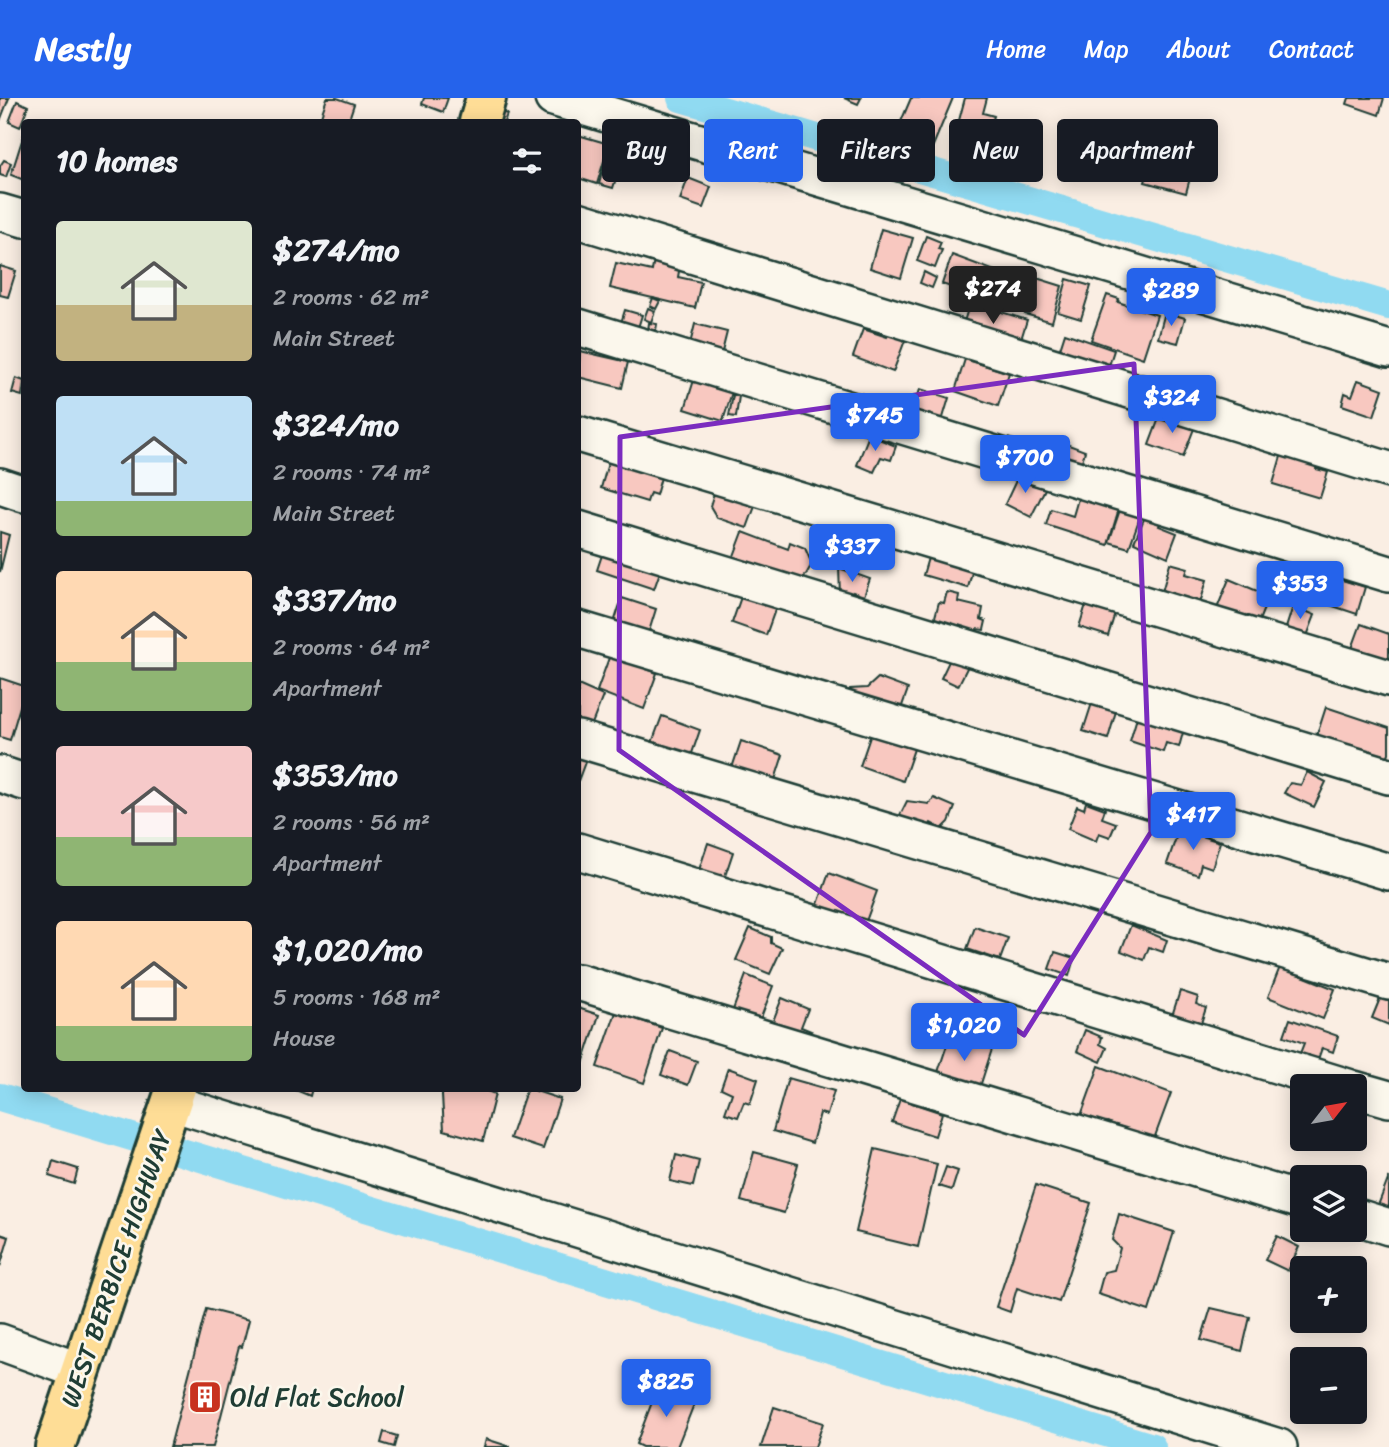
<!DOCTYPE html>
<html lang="en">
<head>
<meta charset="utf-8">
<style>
	:root { --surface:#171b24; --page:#20242c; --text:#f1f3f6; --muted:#9ea1a6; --accent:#2563eb }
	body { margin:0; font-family:Sriracha,sans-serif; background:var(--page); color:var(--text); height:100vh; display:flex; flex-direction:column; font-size:26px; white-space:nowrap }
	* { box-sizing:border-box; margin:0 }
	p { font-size:23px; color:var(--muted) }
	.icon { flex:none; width:38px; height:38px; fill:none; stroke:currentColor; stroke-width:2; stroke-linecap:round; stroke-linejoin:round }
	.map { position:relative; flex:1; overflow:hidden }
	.details { position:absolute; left:21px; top:21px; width:560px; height:973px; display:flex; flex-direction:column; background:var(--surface); border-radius:7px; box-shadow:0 4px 18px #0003 }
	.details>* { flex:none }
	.banner { position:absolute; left:602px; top:21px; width:665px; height:63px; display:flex; gap:14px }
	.needle { width:46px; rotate:59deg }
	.buttons { position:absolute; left:1290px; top:976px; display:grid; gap:14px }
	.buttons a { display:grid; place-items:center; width:77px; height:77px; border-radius:7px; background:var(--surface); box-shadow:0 4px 18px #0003; font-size:35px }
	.price { position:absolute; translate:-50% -60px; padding:0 16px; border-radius:7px; background:var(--accent); color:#fff; font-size:23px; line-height:46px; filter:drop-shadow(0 2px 4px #0008) }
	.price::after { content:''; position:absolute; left:50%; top:42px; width:21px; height:16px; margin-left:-10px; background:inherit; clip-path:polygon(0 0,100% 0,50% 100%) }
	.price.on { background:#222; color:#fff }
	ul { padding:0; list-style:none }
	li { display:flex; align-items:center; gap:21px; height:175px; padding:0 35px }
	li span { display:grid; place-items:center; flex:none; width:196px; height:140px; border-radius:7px; color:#555 }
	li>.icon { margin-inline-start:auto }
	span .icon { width:84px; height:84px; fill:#fffc; stroke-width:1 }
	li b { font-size:30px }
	h2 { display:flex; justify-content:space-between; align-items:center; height:84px; padding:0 35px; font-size:30px }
	.pill { padding:0 24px; border-radius:7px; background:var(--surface); box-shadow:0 4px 18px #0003; font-size:24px; line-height:63px }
	.pill.on { background:var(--accent); color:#fff }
	header { display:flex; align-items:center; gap:42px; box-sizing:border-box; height:98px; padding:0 35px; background:var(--accent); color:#fff }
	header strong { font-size:33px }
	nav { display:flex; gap:38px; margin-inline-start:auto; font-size:24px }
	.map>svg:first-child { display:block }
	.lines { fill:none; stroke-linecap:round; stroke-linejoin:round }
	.canal { stroke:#90daf1; stroke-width:28 }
	.building { fill:#f8c8c0; stroke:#1f3d34; stroke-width:2 }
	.minor-casing { stroke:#1f3d34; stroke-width:40 }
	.major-casing { stroke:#1f3d34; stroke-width:44 }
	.minor { stroke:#fbf7ec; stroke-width:35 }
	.major { stroke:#fedd96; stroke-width:38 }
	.marked { fill:none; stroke:#7b2cbf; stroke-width:5; stroke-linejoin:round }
	.labels { text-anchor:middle; stroke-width:5; stroke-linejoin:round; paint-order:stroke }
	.street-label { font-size:26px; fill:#1f3d34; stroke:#fbf7ec }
	.poi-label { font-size:26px; fill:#1f3d34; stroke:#fbf7ec; text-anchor:start }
</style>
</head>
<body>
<header>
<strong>Nestly</strong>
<nav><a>Home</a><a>Map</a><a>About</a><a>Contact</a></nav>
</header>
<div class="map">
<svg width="1389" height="1349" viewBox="0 0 1389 1349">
	<rect width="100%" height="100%" fill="#faeee3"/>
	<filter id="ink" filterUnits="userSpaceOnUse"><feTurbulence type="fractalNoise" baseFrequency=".0143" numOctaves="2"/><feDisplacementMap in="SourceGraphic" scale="14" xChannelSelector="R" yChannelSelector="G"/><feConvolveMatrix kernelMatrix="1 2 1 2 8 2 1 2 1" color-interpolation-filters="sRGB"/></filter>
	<g filter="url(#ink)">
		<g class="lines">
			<!-- canal -->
			<g class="canal">
				<polyline points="681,0 1389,208"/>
				<polyline points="0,999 1152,1349"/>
			</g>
		</g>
		<!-- building -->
		<g class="building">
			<polygon points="0,0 9,0 0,23"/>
			<polygon points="327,0 337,0 354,6 348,24 319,24"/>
			<polygon points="424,0 448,0 443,14 422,6"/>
			<polygon points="844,0 861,0 858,6"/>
			<polygon points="911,0 953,0 933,48 897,33"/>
			<polygon points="965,0 987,0 983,15 994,18 985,50 954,41"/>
			<polygon points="1349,0 1384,0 1379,17 1347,6"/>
			<polygon points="17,3 28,8 20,29 9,24"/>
			<polygon points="499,13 507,16 504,24 497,24"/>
			<polygon points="1161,28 1201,39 1186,95 1145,84"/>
			<polygon points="24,36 24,82 11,77"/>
			<polygon points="578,37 609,46 597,86 578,80"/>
			<polygon points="4,62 11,65 6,79 0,77 0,68"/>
			<polygon points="605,64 620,68 613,90 599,86"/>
			<polygon points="688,80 711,89 703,110 680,102"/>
			<polygon points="881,131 913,140 901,180 870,170"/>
			<polygon points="926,138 941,144 938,151 942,152 935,170 917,163"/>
			<polygon points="655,156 681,162 678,179 701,184 695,210 610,190 616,165 652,173"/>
			<polygon points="952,157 1006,177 996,205 942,186"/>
			<polygon points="0,168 16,173 8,199 0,197"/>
			<polygon points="924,174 936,180 932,190 920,185"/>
			<polygon points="1030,178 1062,188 1052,224 1025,216 1027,210 1021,210"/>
			<polygon points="1067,181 1091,188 1081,221 1058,214"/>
			<polygon points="1107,197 1119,201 1118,204 1157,217 1143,260 1091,242"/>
			<polygon points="653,200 660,203 656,211 650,208"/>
			<polygon points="970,204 1027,222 1018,251 960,237"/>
			<polygon points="648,210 655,213 651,224 644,221"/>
			<polygon points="625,212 642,217 637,233 620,228"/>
			<polygon points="1165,214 1185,220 1178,245 1158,240"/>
			<polygon points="649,225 657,226 656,232 648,232"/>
			<polygon points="695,226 727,234 721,258 689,250"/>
			<polygon points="863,231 887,239 890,231 907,237 893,274 853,259"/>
			<polygon points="1065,235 1114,252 1105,280 1056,263"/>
			<polygon points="580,253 628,264 622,290 578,279"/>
			<polygon points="965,261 1009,275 998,308 955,293"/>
			<polygon points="16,280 24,283 22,298 12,295"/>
			<polygon points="694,282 732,294 723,323 685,311"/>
			<polygon points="1358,282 1383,291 1374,318 1342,307 1345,295 1352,298"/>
			<polygon points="920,291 949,300 939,333 911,323"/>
			<polygon points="733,297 739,298 736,319 729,318"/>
			<polygon points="1161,315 1195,328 1183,359 1149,347"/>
			<polygon points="869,337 896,348 891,362 881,359 874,374 857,367"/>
			<polygon points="1058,343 1085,353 1079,373 1051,363"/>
			<polygon points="1284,348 1319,358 1316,371 1328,374 1320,400 1273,386"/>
			<polygon points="611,354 664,369 656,397 650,395 647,404 601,390"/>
			<polygon points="1019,376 1046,389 1031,419 1005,406"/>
			<polygon points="726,389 758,400 747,430 717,420 710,408 713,398"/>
			<polygon points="1080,394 1120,407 1108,447 1046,427 1051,411 1073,418"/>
			<polygon points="1121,409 1141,416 1129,450 1109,444"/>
			<polygon points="1147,414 1162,421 1159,428 1177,435 1168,459 1134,444"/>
			<polygon points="855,428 885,441 874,469 844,456"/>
			<polygon points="0,434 9,437 0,474"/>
			<polygon points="743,434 788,451 790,444 805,450 812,466 800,487 731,466"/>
			<polygon points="604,451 661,471 654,491 597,472"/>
			<polygon points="930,453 974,466 968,490 923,477"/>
			<polygon points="1170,465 1188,470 1186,476 1207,482 1198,512 1160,501"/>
			<polygon points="839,470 870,481 864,498 853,494 851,500 840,496"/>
			<polygon points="1229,481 1269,498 1256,530 1216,513"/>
			<polygon points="1339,481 1365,489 1357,516 1330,507"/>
			<polygon points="947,494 959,497 958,504 983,510 981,521 986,523 984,532 977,531 975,540 932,530 939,504 944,505"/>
			<polygon points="742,496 776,509 766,537 732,525"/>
			<polygon points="622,500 656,511 646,543 612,531"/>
			<polygon points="1088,500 1117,509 1108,538 1079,529"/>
			<polygon points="1293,508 1315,517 1307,538 1286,530"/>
			<polygon points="1361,526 1389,536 1389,570 1350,556"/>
			<polygon points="610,557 657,575 644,611 597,593"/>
			<polygon points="951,559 968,568 958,588 941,580"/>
			<polygon points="0,580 24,588 24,595 10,642 0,639"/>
			<polygon points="878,580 908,591 897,622 846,603 850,591 867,590"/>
			<polygon points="578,587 603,598 590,631 578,632"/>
			<polygon points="1092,605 1116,613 1108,641 1083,633"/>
			<polygon points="1326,609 1389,630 1389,655 1383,669 1314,646"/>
			<polygon points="1138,616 1184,631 1179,649 1166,645 1163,654 1130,643"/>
			<polygon points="662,618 700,632 689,664 650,650"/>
			<polygon points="872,633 915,648 903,683 860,668"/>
			<polygon points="741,643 783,657 772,691 730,676"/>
			<polygon points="578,652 588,656 578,683"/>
			<polygon points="1307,674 1326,684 1314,709 1284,695 1290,685 1301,687"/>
			<polygon points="934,700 955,709 949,724 942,731 931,725 923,741 895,727 907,703 929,706"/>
			<polygon points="1086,704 1105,711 1102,720 1116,725 1110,739 1099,735 1096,743 1068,731 1077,708 1084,711"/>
			<polygon points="1179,731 1220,744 1212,770 1201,766 1198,777 1167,766"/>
			<polygon points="708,745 733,754 724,781 699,772"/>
			<polygon points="829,775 877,793 865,826 817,809"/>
			<polygon points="1131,827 1167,842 1163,854 1149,849 1144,862 1121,853"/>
			<polygon points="975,829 1008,840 1000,862 967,851"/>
			<polygon points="750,830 771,839 771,845 782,850 770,876 736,862"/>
			<polygon points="1055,854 1074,860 1069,878 1049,871"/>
			<polygon points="1280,869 1335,891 1323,921 1268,899"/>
			<polygon points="746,877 773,888 760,922 733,912"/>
			<polygon points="1180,893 1198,899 1196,906 1206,910 1199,931 1171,921"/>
			<polygon points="1383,893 1389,896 1389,927 1372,920"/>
			<polygon points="782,900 808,911 801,929 811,933 801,940 771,928"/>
			<polygon points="578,910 599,917 578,981"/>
			<polygon points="616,914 662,930 644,985 597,969"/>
			<polygon points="1290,921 1338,938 1333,954 1322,950 1317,964 1299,958 1304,945 1284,938"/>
			<polygon points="952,932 994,945 977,998 934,986"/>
			<polygon points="1085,932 1102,939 1100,946 1107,950 1101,964 1077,953"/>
			<polygon points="670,953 697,963 688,987 661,977"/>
			<polygon points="1099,968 1171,995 1154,1041 1107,1024 1103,1035 1078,1026"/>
			<polygon points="728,970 758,981 750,1006 744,1004 738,1019 725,1015 732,995 721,990"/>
			<polygon points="788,980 834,993 827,1017 820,1015 812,1045 773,1033"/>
			<polygon points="291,990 312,990 310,998"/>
			<polygon points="446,990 479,990 495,996 483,1043 444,1032 442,997"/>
			<polygon points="527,990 560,1001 543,1051 510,1040"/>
			<polygon points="900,1001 942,1015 935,1038 892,1024"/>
			<polygon points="875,1051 937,1066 918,1149 856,1134"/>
			<polygon points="754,1054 798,1066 784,1115 741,1103"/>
			<polygon points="676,1057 699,1063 693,1088 670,1083"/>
			<polygon points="53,1063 78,1071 74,1086 49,1078"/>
			<polygon points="946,1069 958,1073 952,1092 939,1088"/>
			<polygon points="1389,1079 1389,1124 1374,1118"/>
			<polygon points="1036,1087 1091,1105 1059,1204 1017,1190 1010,1214 996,1209"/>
			<polygon points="1119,1116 1174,1134 1149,1213 1098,1196 1104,1174 1114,1172 1120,1150 1112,1142"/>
			<polygon points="0,1136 9,1139 0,1169"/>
			<polygon points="1277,1138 1299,1149 1288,1173 1265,1162"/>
			<polygon points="1354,1187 1363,1190 1354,1212"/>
			<polygon points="1211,1210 1250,1219 1242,1253 1201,1242"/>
			<polygon points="206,1211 249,1222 242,1249 239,1248 213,1349 170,1349"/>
			<polygon points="659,1286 696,1301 677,1349 642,1349 636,1346"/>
			<polygon points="774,1309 823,1325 815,1349 761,1349"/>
			<polygon points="384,1334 397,1338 394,1349 381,1345"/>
			<polygon points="486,1341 511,1349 484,1349"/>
		</g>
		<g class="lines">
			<!-- minor casing -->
			<g class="minor-casing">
				<g id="minor">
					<polyline points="553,0 1389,251"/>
					<polyline points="0,114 24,121"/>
					<polyline points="578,122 1389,372"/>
					<polyline points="578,229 1389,476"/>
					<polyline points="578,336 1389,580"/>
					<polyline points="0,388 24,396"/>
					<polyline points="578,431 1389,678"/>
					<polyline points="578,531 1389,774"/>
					<polyline points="578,641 1389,884"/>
					<polyline points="0,676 24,684"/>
					<polyline points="578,753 1348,989"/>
					<polyline points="578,884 1302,1103"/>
					<polyline points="1354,991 1389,1001"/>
					<polyline points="172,1005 1279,1349"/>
					<polyline points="1354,1118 1389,1129"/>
					<polyline points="0,1244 80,1273"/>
				</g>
			</g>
			<!-- major casing -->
			<g class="major-casing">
				<g id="major">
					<polyline points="479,24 486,0"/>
					<polyline points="55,1349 176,990"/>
				</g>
			</g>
			<!-- minor -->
			<use href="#minor" class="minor"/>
			<!-- major -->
			<use href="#major" class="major"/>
		</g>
	</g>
	<!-- marked area -->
	<path class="marked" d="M1134 266 1151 734 1024 937 619 652 620 339Z"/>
	<!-- icons -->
	<defs>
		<g id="building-square" transform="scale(1.75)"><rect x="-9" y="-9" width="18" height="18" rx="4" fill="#c8321e" stroke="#fbf7ec"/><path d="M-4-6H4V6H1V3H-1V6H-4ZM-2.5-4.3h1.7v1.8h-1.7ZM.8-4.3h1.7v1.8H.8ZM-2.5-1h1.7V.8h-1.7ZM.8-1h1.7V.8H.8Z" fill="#fff"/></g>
	</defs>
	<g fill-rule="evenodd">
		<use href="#building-square" x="205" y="1299"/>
	</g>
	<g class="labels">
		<!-- street labels -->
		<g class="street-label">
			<text transform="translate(116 1170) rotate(-71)" y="9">WEST BERBICE HIGHWAY</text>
		</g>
		<!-- poi labels -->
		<g class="poi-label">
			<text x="230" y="1308">Old Flat School</text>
		</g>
	</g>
</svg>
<div class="buttons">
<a><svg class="needle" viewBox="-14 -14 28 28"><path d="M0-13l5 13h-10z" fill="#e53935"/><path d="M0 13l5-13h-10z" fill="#9ea1a6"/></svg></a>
<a><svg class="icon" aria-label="layers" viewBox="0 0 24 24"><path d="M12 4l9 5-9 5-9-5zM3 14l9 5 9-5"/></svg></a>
<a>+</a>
<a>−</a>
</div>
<b class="price on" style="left:993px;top:228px">$274</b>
<b class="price" style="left:1171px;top:230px">$289</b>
<b class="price" style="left:1172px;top:337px">$324</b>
<b class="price" style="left:875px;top:355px">$745</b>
<b class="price" style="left:1025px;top:397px">$700</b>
<b class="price" style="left:852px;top:486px">$337</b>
<b class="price" style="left:1300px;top:523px">$353</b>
<b class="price" style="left:1193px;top:754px">$417</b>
<b class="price" style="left:964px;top:965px">$1,020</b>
<b class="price" style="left:666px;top:1321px">$825</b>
<div class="banner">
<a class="pill">Buy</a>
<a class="pill on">Rent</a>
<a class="pill">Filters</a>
<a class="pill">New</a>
<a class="pill">Apartment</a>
</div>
<section class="details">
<h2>10 homes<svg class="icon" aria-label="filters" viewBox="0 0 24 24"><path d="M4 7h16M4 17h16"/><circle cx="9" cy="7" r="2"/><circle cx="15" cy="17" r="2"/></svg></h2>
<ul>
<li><span style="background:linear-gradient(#dfe7d0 60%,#c2b280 0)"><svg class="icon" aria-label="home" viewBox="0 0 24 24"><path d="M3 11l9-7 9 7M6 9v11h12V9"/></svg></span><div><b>$274/mo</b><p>2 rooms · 62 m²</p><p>Main Street</p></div></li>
<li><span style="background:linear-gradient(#bfe0f5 75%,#8fb573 0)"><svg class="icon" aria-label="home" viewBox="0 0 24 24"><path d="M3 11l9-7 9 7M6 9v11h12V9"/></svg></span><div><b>$324/mo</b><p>2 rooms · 74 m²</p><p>Main Street</p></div></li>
<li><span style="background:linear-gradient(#ffd9b3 65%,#8fb573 0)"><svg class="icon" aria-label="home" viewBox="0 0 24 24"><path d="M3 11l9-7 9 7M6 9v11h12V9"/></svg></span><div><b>$337/mo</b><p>2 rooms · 64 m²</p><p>Apartment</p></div></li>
<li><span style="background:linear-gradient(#f6c9c9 65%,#8fb573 0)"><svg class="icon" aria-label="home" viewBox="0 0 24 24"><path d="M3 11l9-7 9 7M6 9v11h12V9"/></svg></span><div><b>$353/mo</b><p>2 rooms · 56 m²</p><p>Apartment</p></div></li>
<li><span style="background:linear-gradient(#ffd9b3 75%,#8fb573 0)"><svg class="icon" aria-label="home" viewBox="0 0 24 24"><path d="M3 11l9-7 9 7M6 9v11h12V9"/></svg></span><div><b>$1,020/mo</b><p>5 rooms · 168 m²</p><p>House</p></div></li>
</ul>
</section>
</div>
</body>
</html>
